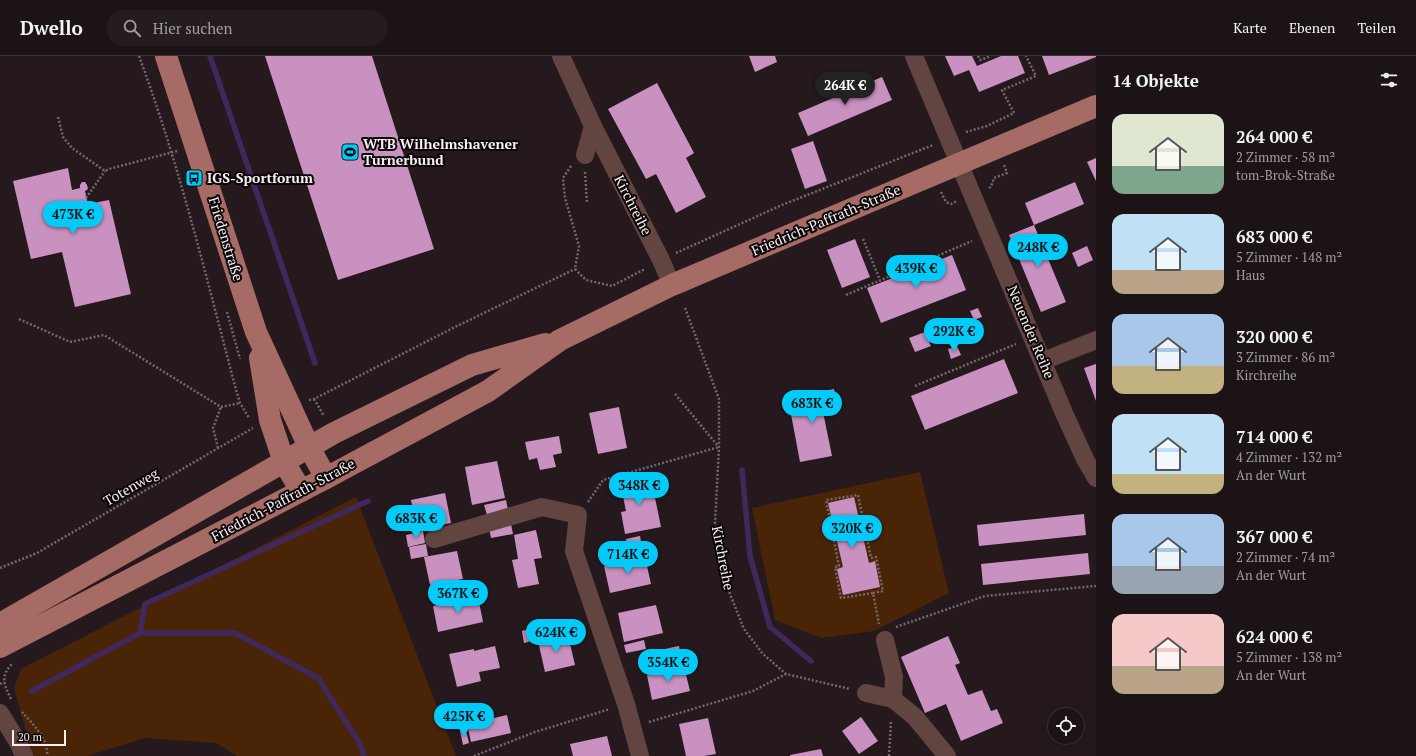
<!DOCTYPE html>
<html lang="de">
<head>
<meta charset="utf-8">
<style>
	:root { --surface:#1c1316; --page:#251c1f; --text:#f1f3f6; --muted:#a09ea1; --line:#3a3235; --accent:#03cbf9 }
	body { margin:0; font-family:"PT Serif",serif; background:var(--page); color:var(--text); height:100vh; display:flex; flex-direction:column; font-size:15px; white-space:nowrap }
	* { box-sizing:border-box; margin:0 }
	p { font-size:13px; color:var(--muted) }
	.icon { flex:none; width:22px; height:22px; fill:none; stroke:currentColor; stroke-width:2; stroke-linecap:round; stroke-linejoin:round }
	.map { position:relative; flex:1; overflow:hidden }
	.drawer { display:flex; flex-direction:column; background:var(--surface); width:320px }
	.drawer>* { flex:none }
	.buttons { position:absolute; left:1048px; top:652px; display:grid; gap:8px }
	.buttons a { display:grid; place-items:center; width:36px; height:36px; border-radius:50%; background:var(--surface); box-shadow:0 4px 16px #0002,0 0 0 1px var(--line); font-size:20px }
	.scale { position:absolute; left:12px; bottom:10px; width:54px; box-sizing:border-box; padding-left:4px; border:2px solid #f8f0f2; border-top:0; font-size:11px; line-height:14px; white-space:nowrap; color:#f8f0f2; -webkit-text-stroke:3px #0b0607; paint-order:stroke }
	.price { position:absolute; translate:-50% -34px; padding:0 9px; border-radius:14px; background:var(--accent); color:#111; font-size:13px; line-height:26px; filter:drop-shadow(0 1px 2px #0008) }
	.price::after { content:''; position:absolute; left:50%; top:24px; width:12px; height:9px; margin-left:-6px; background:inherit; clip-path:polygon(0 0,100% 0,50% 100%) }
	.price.selected { background:#222; color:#fff }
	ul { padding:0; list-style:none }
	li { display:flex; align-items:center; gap:12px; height:100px; padding:0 16px }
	li span { display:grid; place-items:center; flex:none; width:112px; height:80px; border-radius:12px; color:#555 }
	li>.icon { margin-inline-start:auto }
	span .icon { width:48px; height:48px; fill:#fffc; stroke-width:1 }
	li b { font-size:17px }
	h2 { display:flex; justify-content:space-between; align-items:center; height:48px; padding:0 16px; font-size:17px }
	header { display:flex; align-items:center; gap:24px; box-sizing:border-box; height:56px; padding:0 20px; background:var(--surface); border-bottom:1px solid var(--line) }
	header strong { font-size:19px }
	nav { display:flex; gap:22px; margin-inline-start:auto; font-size:14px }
	.search { width:280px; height:36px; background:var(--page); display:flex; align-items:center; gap:10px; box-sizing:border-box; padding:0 14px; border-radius:16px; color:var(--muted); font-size:15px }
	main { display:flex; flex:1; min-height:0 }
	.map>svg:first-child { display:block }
	.green { fill:#4a2407 }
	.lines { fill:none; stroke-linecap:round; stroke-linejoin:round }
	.stream { stroke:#41285c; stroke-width:5.5 }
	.building { fill:#c891c0 }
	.path { stroke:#73686c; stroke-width:2.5; stroke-dasharray:2 2; stroke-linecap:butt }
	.minor { stroke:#624541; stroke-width:18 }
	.major { stroke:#a66b65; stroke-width:22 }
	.labels { text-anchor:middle; stroke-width:4; stroke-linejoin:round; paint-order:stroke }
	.poi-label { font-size:14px; font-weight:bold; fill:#f8f0f2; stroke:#0b0607; text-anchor:start }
	.street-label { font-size:14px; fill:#f8f0f2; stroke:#0b0607 }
</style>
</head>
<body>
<header>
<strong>Dwello</strong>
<div class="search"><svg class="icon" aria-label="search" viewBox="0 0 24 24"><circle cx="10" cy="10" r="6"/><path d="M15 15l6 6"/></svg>Hier suchen</div>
<nav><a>Karte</a><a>Ebenen</a><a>Teilen</a></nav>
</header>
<main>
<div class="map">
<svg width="1096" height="700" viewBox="0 0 1096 700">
	<rect width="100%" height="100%" fill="#25191d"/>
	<!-- green -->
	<g class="green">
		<polygon points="920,416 949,537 874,575 821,582 775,564 752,452"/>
		<polygon points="356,441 456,700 237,700 216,687 145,682 87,700 33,700 14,632 21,613"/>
	</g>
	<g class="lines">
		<!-- stream -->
		<g class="stream">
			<polyline points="210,0 315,307"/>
			<polyline points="742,414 750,500 770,571 811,605"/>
			<polyline points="140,577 145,548 368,445"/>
			<polyline points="32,635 140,577 235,577 318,622 360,688 364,700"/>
		</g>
	</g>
	<!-- building -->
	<g class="building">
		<polygon points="265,0 372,0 434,193 338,224"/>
		<polygon points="749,0 775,0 777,6 755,16"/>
		<polygon points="945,0 972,0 977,10 1001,0 1018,0 1025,17 979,36 969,14 954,20"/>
		<polygon points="1042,0 1096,0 1096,1 1049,19"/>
		<polygon points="882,21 892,44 808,80 798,57"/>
		<polygon points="657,27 694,97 686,102 706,141 676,157 656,118 646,123 608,53"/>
		<polygon points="813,85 827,125 805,133 791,93"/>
		<polygon points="1096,102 1096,125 1087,106"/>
		<polygon points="68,112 72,134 80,132 80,129 82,126 85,126 87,129 88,133 85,135 88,148 109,144 131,238 75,251 62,196 31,203 13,125"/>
		<polygon points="1075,126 1084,148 1034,169 1025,147"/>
		<polygon points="1034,169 1066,246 1041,256 1009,179"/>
		<polygon points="855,183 870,221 842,232 827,194"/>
		<polygon points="1087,190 1093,204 1078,211 1072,197"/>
		<polygon points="952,199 966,234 881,267 867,232"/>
		<polygon points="978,252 982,261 974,264 970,255"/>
		<polygon points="953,264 956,274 948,277 945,268"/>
		<polygon points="925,276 931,290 915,296 909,282"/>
		<polygon points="957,290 961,299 951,303 948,293"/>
		<polygon points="1004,303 1018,337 925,374 911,340"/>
		<polygon points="1096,308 1096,345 1084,312"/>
		<polygon points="834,333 837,347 822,351 832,400 800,406 788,342"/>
		<polygon points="619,351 627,392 598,398 589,357"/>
		<polygon points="559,380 562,397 553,399 556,411 540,414 537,402 529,404 525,386"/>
		<polygon points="497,405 505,442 472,449 465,411"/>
		<polygon points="651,422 661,471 625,478 621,456 626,455 620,426 633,423 634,425"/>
		<polygon points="445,437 451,467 417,474 411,444"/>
		<polygon points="854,441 869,507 875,505 880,531 843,539 837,513 843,511 828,447"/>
		<polygon points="506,444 508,454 487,459 484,449"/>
		<polygon points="1084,458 1086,479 979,490 977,469"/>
		<polygon points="511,468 513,478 491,482 489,472"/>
		<polygon points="536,474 542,502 534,503 539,528 518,532 512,504 518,503 514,479"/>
		<polygon points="423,475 425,487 408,491 406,479"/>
		<polygon points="640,480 644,501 630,504 626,483"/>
		<polygon points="426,488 428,500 411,503 409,491"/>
		<polygon points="457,495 463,523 430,529 424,501"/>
		<polygon points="1088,497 1090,518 983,529 981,508"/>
		<polygon points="645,501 651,528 610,537 604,510"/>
		<polygon points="478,541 483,566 438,576 433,550"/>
		<polygon points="656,549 663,577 624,586 618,557"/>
		<polygon points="537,571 540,583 524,587 522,575"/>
		<polygon points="568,579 575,609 545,616 538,585"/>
		<polygon points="948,580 960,607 955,609 968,639 982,634 991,655 997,653 1003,667 961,685 946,648 925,657 901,601"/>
		<polygon points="644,584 646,593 626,597 624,589"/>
		<polygon points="495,590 500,612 479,616 481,625 457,631 449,598 474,593 474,595"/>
		<polygon points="679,590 682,605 664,609 660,594"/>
		<polygon points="684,611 690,635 652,644 647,619"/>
		<polygon points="477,647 481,665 507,659 511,677 471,686 463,650"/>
		<polygon points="861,661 878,685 859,698 842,675"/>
		<polygon points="708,662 716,698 704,700 686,700 679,668"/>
		<polygon points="466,674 469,687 463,689 460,675"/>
		<polygon points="607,680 612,700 573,700 570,688"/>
		<polygon points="821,693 823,700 790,700 790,699"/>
	</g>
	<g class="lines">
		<!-- path -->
		<g class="path">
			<path d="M139 0C179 108 206 220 235 330L240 347 249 362"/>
			<polyline points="978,0 980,4 991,0"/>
			<polyline points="58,61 63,81 72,92 105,115 109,113 177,95"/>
			<polyline points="966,76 987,70 1014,57 1002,34 1036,20 1026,0"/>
			<polyline points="571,110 563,122 565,142 579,190 575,213"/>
			<polyline points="585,116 587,147"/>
			<polyline points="989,132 991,131 994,122 1007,117 1004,109"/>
			<polyline points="941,136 946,146 951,148 957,145"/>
			<polyline points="86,142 105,115"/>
			<polyline points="863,183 880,224"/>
			<polyline points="676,197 782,149 933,89"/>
			<polyline points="575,213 586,224 612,230 645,213"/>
			<polyline points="846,239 972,185"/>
			<polyline points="685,252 719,343 719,391 715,467 726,528 744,573 763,598 786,618 850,633"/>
			<polyline points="227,256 240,303"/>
			<polyline points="19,263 70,286 104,279 221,351 240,347"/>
			<polyline points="915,330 1016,288"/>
			<polyline points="675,338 718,390"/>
			<polyline points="314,343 324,360"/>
			<polyline points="309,344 314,343 455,271 575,213"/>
			<polyline points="218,392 213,372 221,351"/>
			<polyline points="588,446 603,424 719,391"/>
			<polyline points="0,512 37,497 253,372"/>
			<polyline points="873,537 883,535 876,501 871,502 858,439 826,444 839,510 835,511 841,542 873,537 879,568"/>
			<polyline points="896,571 985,540 1096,530"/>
			<polyline points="0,628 4,626"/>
			<path d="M11 643C4 629 0 620 12 608"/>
			<path d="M22 656C32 667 49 684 47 700"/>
			<polyline points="649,666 753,635 786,618"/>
			<polyline points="474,700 535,676 610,653"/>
			<polyline points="889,700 891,665"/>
		</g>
		<!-- minor -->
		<g class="minor">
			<polyline points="561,0 593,70 661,204 672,229"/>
			<polyline points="914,0 1064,357 1085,403 1096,422"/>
			<polyline points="585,99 593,70"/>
			<polyline points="1043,305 1096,284"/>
			<polyline points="434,483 542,451 578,459 574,495 626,648 640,700"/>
			<polyline points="885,584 894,621 893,643"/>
			<polyline points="866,637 893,643 915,661 947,700"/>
			<polyline points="0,657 19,688 24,700"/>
		</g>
		<!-- major -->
		<g class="major">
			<polyline points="166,0 256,276 309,391 326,422"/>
			<polyline points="260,302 270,364 284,406 301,435"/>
			<polyline points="0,568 334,377 472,309 545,288"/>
			<polyline points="0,591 326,422 488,335 560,284 672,229 1096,50"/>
		</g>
	</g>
	<!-- icons -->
	<defs>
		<g id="stadium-square" transform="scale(0.9)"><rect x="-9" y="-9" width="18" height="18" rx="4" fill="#03cbf9" stroke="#0b0607"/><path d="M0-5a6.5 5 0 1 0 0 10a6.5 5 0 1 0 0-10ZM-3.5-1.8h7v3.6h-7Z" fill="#111"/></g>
		<g id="bus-square" transform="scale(0.9)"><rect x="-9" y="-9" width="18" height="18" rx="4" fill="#03cbf9" stroke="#0b0607"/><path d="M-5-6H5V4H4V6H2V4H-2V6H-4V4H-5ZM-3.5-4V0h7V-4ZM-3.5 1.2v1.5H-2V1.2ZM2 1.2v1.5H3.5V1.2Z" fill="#111"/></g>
	</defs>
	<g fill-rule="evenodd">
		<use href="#stadium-square" x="350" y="96"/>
		<use href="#bus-square" x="194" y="122"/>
	</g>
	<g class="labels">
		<!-- poi labels -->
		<g class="poi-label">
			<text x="363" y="93">WTB Wilhelmshavener<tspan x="363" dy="16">Turnerbund</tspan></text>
			<text x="207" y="127">IGS-Sportforum</text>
		</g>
		<!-- street labels -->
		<g class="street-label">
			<text transform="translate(633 149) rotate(63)" y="5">Kirchreihe</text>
			<text transform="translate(826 164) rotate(-23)" y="5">Friedrich-Paffrath-Straße</text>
			<text transform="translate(226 183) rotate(73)" y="5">Friedenstraße</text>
			<text transform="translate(1031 276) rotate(67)" y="5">Neuender Reihe</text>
			<text transform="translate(131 431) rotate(-30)" y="5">Totenweg</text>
			<text transform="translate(283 444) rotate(-28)" y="5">Friedrich-Paffrath-Straße</text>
			<text transform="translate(723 502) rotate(79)" y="5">Kirchreihe</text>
		</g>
	</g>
</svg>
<div class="buttons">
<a><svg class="icon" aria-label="locate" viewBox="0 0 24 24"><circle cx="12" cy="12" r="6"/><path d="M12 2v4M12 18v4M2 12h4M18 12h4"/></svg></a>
</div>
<div class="scale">20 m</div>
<b class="price selected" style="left:845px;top:50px">264K €</b>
<b class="price" style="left:73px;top:179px">473K €</b>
<b class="price" style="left:1038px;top:212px">248K €</b>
<b class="price" style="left:916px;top:233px">439K €</b>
<b class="price" style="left:954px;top:296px">292K €</b>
<b class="price" style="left:812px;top:368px">683K €</b>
<b class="price" style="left:639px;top:450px">348K €</b>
<b class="price" style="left:416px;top:483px">683K €</b>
<b class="price" style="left:852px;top:493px">320K €</b>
<b class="price" style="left:628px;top:519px">714K €</b>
<b class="price" style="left:458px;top:558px">367K €</b>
<b class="price" style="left:556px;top:597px">624K €</b>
<b class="price" style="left:668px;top:627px">354K €</b>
<b class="price" style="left:464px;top:681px">425K €</b>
</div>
<section class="drawer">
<h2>14 Objekte<svg class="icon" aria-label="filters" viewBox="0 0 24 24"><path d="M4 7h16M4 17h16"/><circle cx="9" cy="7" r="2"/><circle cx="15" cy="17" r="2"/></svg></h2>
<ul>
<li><span style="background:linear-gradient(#dfe7d0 65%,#7fa58c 0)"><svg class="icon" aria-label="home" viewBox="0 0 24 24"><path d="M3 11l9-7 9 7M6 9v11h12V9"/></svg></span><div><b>264 000 €</b><p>2 Zimmer · 58 m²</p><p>tom-Brok-Straße</p></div></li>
<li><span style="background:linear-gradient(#bfe0f5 70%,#b9a48a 0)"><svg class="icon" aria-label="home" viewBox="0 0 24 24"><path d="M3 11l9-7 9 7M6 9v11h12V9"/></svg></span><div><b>683 000 €</b><p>5 Zimmer · 148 m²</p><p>Haus</p></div></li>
<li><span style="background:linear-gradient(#a9c7e8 65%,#c2b280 0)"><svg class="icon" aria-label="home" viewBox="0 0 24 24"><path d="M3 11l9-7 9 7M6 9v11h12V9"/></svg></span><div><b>320 000 €</b><p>3 Zimmer · 86 m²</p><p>Kirchreihe</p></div></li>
<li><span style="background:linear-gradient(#bfe0f5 75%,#c2b280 0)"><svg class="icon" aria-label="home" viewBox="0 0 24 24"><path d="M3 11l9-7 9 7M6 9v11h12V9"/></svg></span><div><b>714 000 €</b><p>4 Zimmer · 132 m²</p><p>An der Wurt</p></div></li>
<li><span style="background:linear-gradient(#a9c7e8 65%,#9aa5b1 0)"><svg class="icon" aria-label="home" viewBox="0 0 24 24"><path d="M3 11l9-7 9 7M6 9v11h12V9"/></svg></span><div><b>367 000 €</b><p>2 Zimmer · 74 m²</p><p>An der Wurt</p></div></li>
<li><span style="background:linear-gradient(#f6c9c9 65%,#b9a48a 0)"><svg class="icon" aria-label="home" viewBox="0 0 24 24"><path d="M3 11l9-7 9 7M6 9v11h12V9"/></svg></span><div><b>624 000 €</b><p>5 Zimmer · 138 m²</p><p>An der Wurt</p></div></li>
</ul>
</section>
</main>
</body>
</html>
